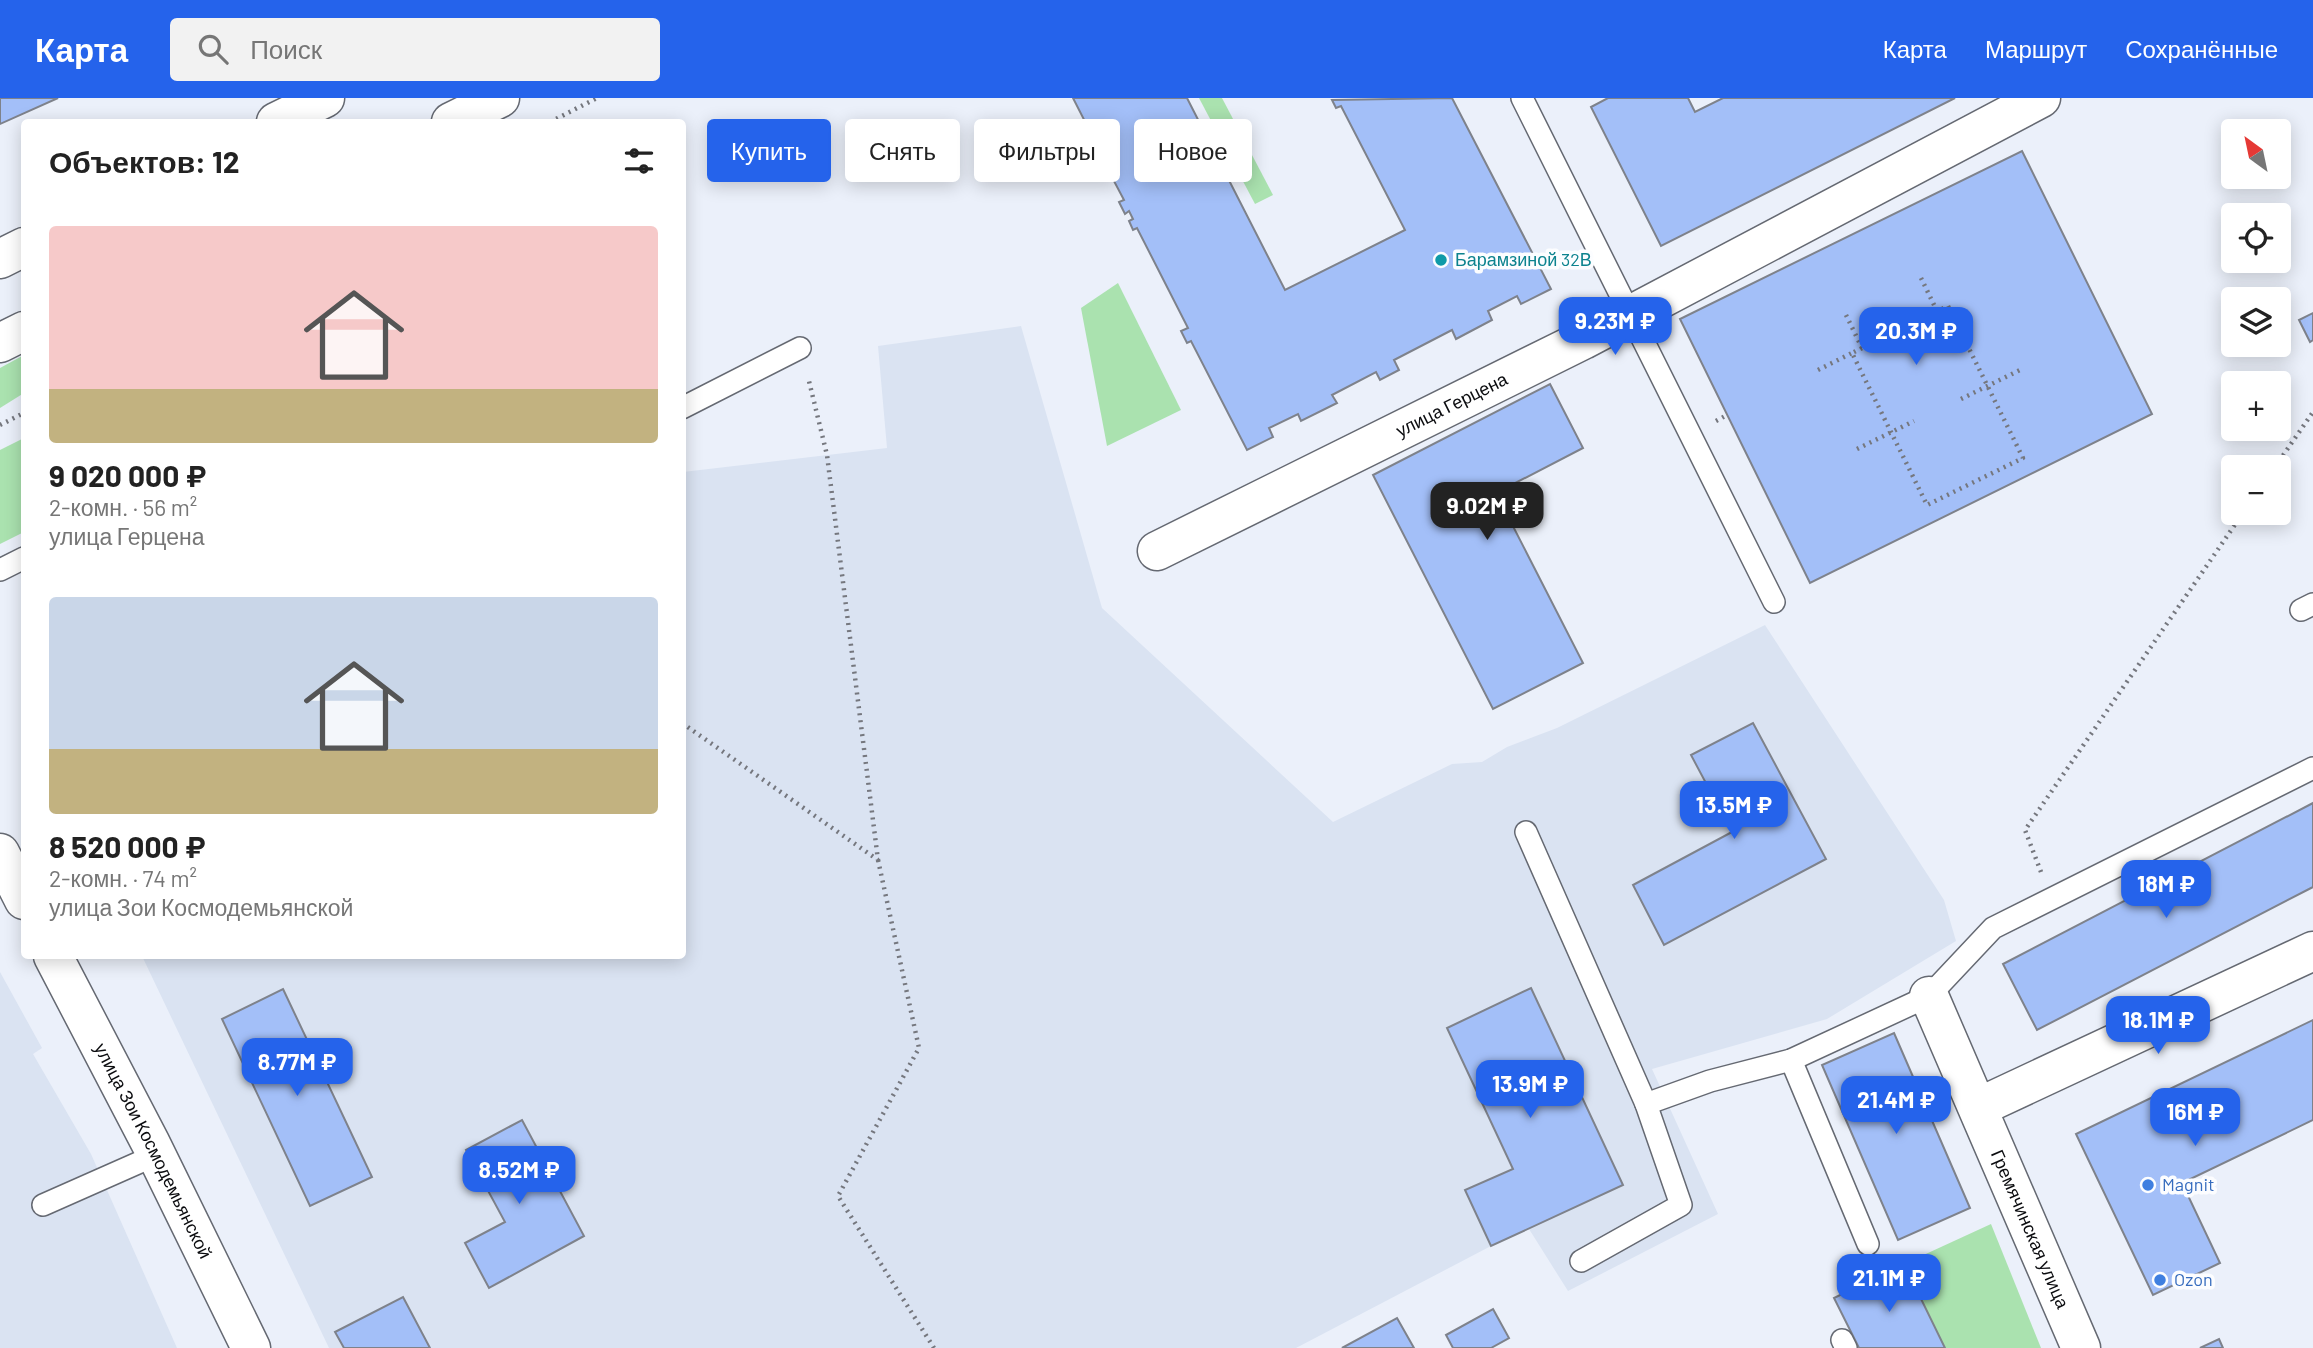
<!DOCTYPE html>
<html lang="ru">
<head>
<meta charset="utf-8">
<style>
	:root { --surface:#fff; --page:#f2f2f2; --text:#222; --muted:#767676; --accent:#2563eb }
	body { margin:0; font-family:Barlow,sans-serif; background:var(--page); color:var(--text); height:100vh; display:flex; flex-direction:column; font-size:26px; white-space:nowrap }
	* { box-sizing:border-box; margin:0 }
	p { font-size:23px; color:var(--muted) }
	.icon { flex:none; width:38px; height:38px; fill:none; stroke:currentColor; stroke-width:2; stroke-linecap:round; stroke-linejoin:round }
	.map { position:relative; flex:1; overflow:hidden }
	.drawer { position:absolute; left:21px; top:21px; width:665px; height:840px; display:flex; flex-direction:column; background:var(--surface); border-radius:7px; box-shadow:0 4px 18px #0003 }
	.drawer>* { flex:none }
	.top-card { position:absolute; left:707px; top:21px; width:665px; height:63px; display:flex; gap:14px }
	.needle { width:46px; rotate:327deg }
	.controls { position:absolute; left:2221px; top:21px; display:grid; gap:14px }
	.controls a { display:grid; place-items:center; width:70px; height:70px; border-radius:7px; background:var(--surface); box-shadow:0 4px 18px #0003; font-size:35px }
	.price { position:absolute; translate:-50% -60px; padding:0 16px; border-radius:14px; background:var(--accent); color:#fff; font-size:23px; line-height:46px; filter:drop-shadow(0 2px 4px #0008) }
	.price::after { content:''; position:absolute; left:50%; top:42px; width:21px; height:16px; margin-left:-10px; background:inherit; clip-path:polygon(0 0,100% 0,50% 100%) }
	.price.active { background:#222; color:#fff }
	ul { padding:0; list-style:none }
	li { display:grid; align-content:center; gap:14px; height:371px; padding:0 28px }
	li span { display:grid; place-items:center; height:217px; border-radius:7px; color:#555 }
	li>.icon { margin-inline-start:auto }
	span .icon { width:126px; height:126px; fill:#fffc; stroke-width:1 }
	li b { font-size:30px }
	h2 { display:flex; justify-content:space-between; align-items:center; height:84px; padding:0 28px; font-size:30px }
	.chip { padding:0 24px; border-radius:7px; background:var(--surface); box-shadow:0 4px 18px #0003; font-size:24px; line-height:63px }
	.chip.active { background:var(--accent); color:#fff }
	header { display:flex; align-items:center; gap:42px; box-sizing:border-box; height:98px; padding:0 35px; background:var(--accent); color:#fff }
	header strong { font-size:33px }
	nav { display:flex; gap:38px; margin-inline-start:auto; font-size:24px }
	.search { width:490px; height:63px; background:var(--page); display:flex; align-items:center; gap:18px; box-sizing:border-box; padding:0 24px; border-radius:7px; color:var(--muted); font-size:26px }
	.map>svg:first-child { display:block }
	.built { fill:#dae3f2 }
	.green { fill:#aae2af }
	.building { fill:#a3bff8; stroke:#7e828b; stroke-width:2 }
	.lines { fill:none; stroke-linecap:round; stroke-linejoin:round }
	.service-casing { stroke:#656972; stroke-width:24 }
	.minor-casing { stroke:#656972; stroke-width:41 }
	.secondary-casing { stroke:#656972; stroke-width:41 }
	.path { stroke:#75777e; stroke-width:4.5; stroke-dasharray:2 5; stroke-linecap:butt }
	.service { stroke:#fff; stroke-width:21 }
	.minor { stroke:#fff; stroke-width:38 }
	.secondary { stroke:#fff; stroke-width:38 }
	.culture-dot { fill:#0f9aa8; stroke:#fcfdff; stroke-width:2.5 }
	.shop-dot { fill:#3f7fe0; stroke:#fcfdff; stroke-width:2.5 }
	.labels { text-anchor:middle; stroke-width:7; stroke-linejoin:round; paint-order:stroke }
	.culture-label { font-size:18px; fill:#0d838f; stroke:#fcfdff; text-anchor:start }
	.street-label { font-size:18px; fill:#0b0c0f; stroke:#fcfdff }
	.shop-label { font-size:18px; fill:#366cbe; stroke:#fcfdff; text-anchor:start }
</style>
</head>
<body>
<header>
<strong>Карта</strong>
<div class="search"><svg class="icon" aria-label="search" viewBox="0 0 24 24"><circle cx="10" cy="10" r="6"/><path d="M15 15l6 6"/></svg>Поиск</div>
<nav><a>Карта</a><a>Маршрут</a><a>Сохранённые</a></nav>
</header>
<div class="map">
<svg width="2313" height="1250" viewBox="0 0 2313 1250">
	<rect width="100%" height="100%" fill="#ebf0fa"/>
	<!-- built -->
	<g class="built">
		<polygon points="1021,228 1102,510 1333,724 1452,666 1482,664 1507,649 1557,630 1765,527 1944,802 1956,843 1827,921 1652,971 1718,1116 1568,1193 1529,1131 1491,1148 1296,1250 329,1250 142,858 682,858 683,374 887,350 878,248"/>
		<polygon points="0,874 42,950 33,956 91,1056 177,1250 0,1250"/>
	</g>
	<!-- green -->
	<g class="green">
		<polygon points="1199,0 1222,0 1273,97 1255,106"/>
		<polygon points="1118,185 1181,312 1107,348 1081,210"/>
		<polygon points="24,257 24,295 0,310 0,270"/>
		<polygon points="24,340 24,434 0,446 0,352"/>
		<polygon points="1991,1126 2041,1250 1945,1250 1904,1166"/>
	</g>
	<!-- building -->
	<g class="building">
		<polygon points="0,0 58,0 0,26"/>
		<polygon points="1073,0 1187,0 1285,192 1405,132 1341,8 1336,10 1332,2 1452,0 1551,191 1521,206 1517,198 1488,213 1492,222 1456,241 1452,232 1394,262 1399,272 1380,282 1376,274 1332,297 1337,305 1301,323 1298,316 1269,330 1273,339 1247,352 1191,243 1187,245 1181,233 1188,230 1137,130 1133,132 1129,123 1133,121 1129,113 1125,116 1119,104 1124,102 1104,64 1100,66 1094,54 1099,51"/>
		<polygon points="1608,0 1688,0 1695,14 1723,0 1955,0 1661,148 1591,9"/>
		<polygon points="2022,53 2152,316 1810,485 1680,221"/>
		<polygon points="2313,215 2313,242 2310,244 2299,222"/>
		<polygon points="1550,286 1583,350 1496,395 1583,565 1493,611 1373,377"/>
		<polygon points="1753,625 1826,761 1664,847 1633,787 1732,734 1691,657"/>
		<polygon points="2313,705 2313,789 2037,932 2003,866"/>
		<polygon points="1531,890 1623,1087 1491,1148 1465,1092 1513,1071 1447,930"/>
		<polygon points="283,891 372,1079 310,1108 222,921"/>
		<polygon points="2313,922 2313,1022 2182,1085 2220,1165 2153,1197 2076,1036"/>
		<polygon points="1894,935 1970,1110 1898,1142 1822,967"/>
		<polygon points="522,1022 584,1138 489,1190 465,1145 505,1124 466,1052"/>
		<polygon points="1904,1166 1945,1250 1859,1250 1834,1200"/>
		<polygon points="403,1199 430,1250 344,1250 335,1234"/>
		<polygon points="1493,1211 1509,1240 1491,1250 1453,1250 1446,1237"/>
		<polygon points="1397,1220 1414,1250 1342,1250"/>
		<polygon points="2219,1241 2223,1250 2200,1250"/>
	</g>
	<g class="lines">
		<!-- service casing -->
		<g class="service-casing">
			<g id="service">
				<polyline points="1522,0 1774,504"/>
				<polyline points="682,310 800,250"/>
				<polyline points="0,472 24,460"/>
				<polyline points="2301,512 2313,506"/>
				<polyline points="1526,734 1646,1006 1710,983 1791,962 1929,898 1993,830 2313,670"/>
				<polyline points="1791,962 1868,1146"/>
				<polyline points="43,1107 156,1057"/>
				<polyline points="1581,1163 1681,1107 1646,1006"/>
				<polyline points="1842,1242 1846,1250"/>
			</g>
		</g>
		<!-- minor casing -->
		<g class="minor-casing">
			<g id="minor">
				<path id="s1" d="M1157 453 1583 242 2041 0"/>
				<path id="s2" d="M1929 898 2081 1250"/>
				<polyline points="1979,1009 2313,853"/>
			</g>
		</g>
		<!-- secondary casing -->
		<g class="secondary-casing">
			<g id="secondary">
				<polyline points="276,24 325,0"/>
				<polyline points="451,24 500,0"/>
				<polyline points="0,161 24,149"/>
				<polyline points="0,245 24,233"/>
				<polyline points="0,755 24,802"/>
				<path id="s3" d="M53 858 151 1046 251 1250"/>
			</g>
		</g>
		<!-- path -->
		<g class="path">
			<polyline points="550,24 597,0"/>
			<polyline points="1921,180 1937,213"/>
			<polygon points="1948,208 2023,360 1927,407 1852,255"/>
			<polyline points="1846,217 1862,250"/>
			<polyline points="1818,272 1852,255"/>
			<polyline points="1961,301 2022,271"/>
			<polyline points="1716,323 1727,317"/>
			<polyline points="0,327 24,315"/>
			<polyline points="1857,351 1914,323"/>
			<polyline points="2275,369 2313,314"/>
			<polyline points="682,625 878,762 827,357 808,279"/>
			<polyline points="878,762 919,950 838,1098 934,1250"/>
			<polyline points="2041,774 2025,732 2243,415"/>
		</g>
		<!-- service -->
		<use href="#service" class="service"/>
		<!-- minor -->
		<use href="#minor" class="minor"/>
		<!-- secondary -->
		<use href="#secondary" class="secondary"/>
	</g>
	<!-- markers -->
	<circle class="culture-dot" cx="1441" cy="162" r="7"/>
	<g class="shop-dot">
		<circle cx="2148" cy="1087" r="7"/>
		<circle cx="2160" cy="1182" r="7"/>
	</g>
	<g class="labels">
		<!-- culture labels -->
		<g class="culture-label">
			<text x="1455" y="168">Барамзиной 32В</text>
		</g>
		<!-- street labels -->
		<g class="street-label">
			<text dy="6" stroke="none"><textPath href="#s1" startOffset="329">улица Герцена</textPath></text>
			<text dy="6" stroke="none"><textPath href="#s3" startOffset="219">улица Зои Космодемьянской</textPath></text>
			<text dy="6" stroke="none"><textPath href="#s2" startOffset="254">Гремячинская улица</textPath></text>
		</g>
		<!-- shop labels -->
		<g class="shop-label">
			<text x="2162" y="1093">Magnit</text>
			<text x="2174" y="1188">Ozon</text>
		</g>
	</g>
</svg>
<div class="controls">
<a><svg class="needle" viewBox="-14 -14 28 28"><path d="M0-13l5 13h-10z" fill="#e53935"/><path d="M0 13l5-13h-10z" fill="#767676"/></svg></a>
<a><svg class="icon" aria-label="locate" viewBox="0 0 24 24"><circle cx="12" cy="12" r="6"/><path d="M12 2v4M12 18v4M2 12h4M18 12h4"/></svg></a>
<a><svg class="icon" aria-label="layers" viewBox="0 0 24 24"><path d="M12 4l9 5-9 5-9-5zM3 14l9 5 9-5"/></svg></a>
<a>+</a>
<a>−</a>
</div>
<b class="price" style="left:1615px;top:259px">9.23M ₽</b>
<b class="price" style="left:1916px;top:269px">20.3M ₽</b>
<b class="price active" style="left:1487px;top:444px">9.02M ₽</b>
<b class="price" style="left:1734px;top:743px">13.5M ₽</b>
<b class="price" style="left:2166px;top:822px">18M ₽</b>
<b class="price" style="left:2158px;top:958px">18.1M ₽</b>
<b class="price" style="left:297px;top:1000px">8.77M ₽</b>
<b class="price" style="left:1530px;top:1022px">13.9M ₽</b>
<b class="price" style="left:1896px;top:1038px">21.4M ₽</b>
<b class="price" style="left:2195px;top:1050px">16M ₽</b>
<b class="price" style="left:519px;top:1108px">8.52M ₽</b>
<b class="price" style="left:1889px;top:1216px">21.1M ₽</b>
<div class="top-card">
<a class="chip active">Купить</a>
<a class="chip">Снять</a>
<a class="chip">Фильтры</a>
<a class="chip">Новое</a>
</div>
<section class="drawer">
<h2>Объектов: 12<svg class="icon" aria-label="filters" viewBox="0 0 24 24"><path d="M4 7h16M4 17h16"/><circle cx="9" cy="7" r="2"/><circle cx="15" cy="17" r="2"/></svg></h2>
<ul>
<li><span style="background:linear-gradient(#f6c9c9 75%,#c2b280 0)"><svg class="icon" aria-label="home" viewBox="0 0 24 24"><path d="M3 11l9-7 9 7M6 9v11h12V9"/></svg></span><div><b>9 020 000 ₽</b><p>2-комн. · 56 m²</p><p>улица Герцена</p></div></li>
<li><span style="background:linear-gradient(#c9d6e8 70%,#c2b280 0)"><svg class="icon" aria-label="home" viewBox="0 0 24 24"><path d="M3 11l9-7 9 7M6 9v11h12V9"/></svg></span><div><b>8 520 000 ₽</b><p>2-комн. · 74 m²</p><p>улица Зои Космодемьянской</p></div></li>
</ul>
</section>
</div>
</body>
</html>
